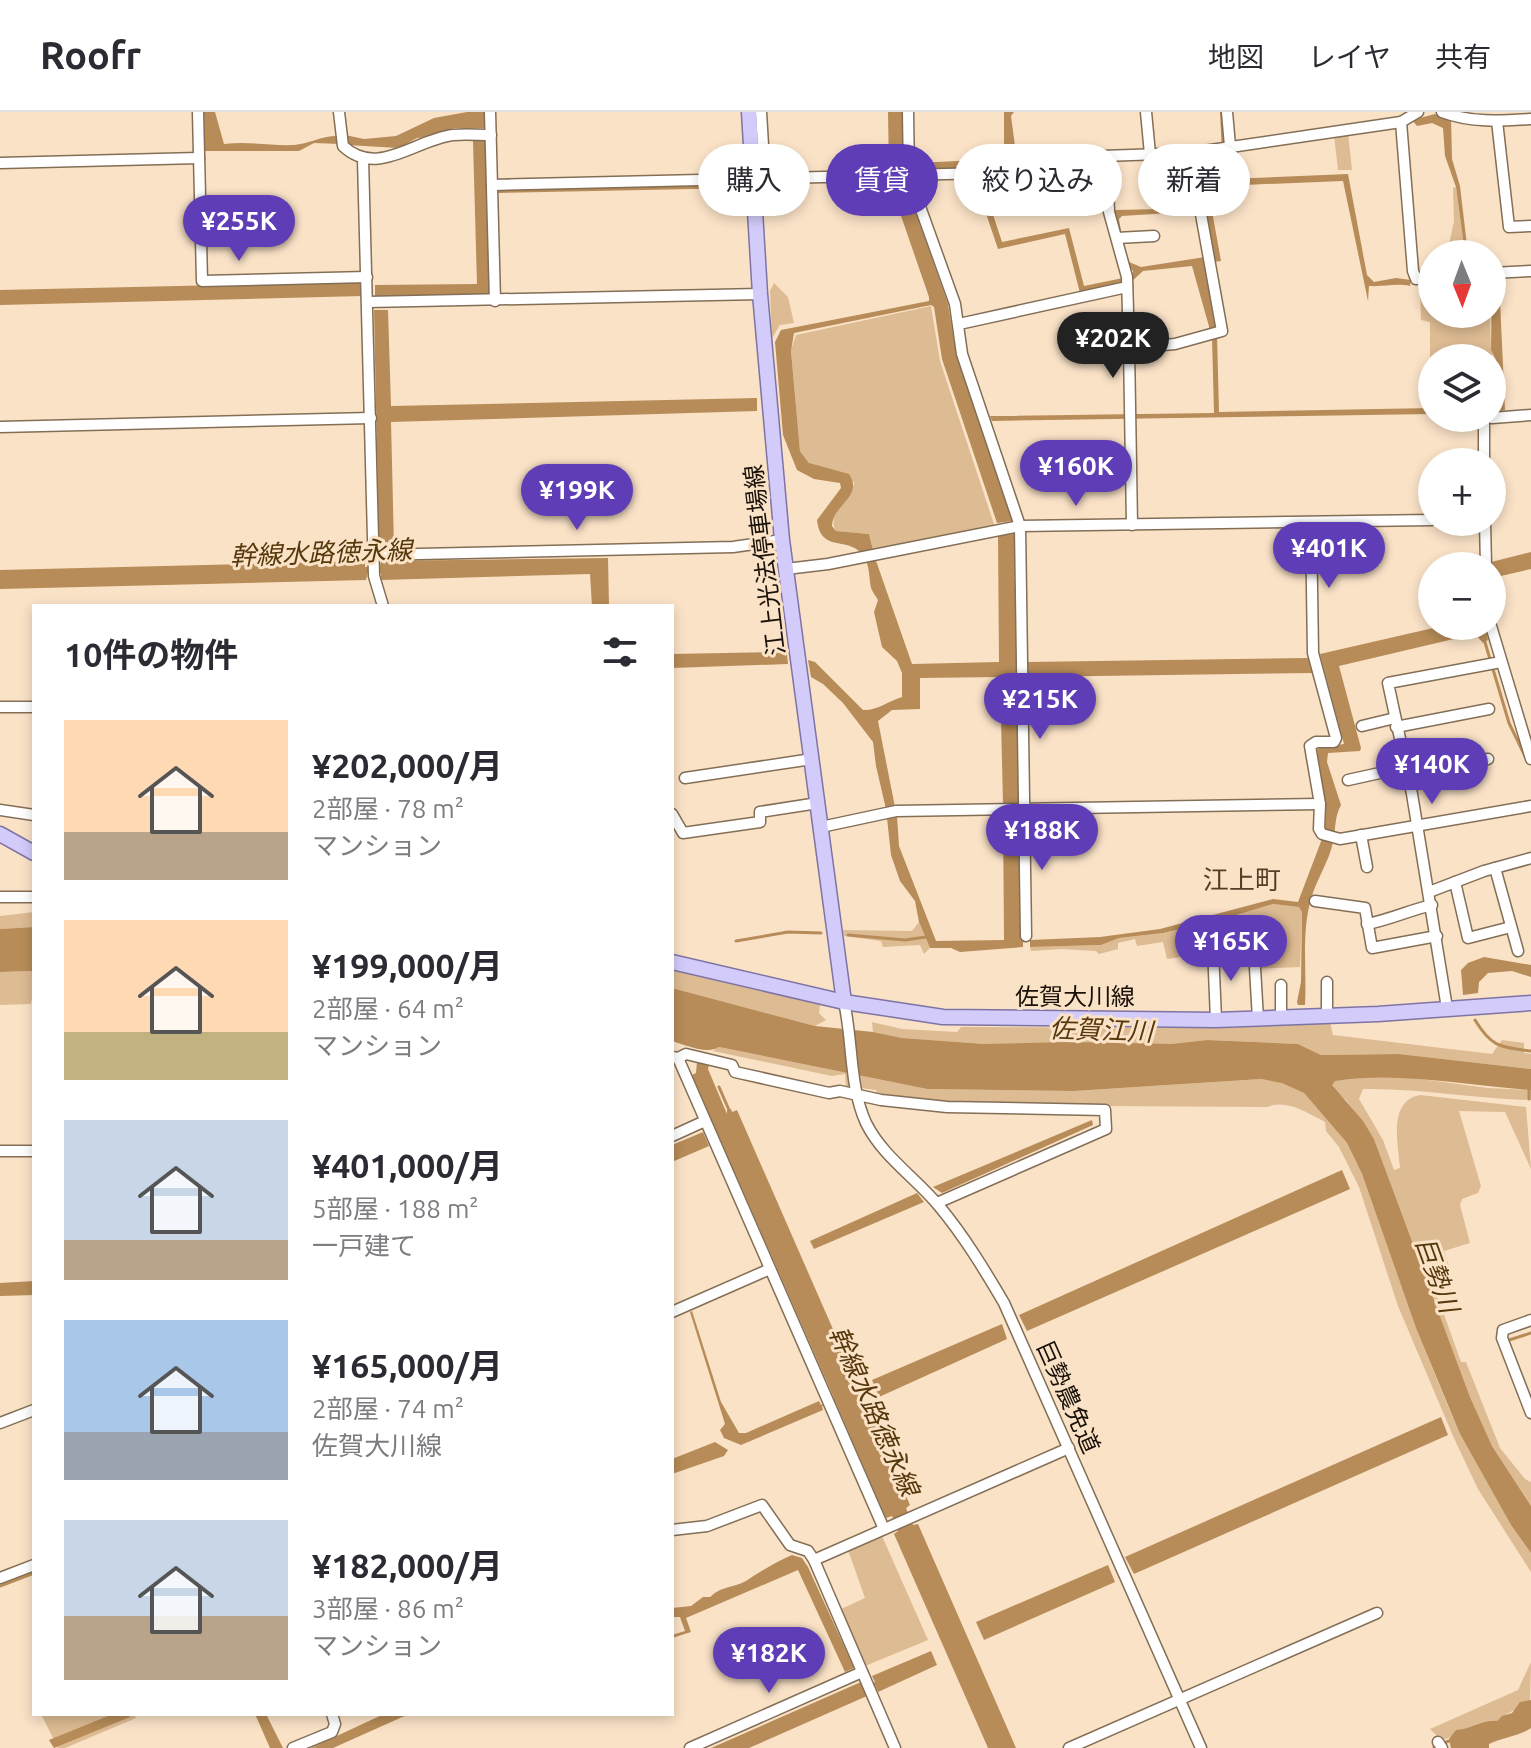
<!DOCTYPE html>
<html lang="ja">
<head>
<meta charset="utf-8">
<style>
	:root { --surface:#fff; --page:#f2f2f3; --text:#2b2b33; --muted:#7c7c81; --line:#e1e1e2; --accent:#5e3db6 }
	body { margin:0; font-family:Ubuntu,"Noto Sans JP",sans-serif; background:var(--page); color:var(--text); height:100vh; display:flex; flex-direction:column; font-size:30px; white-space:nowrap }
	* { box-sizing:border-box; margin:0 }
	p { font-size:26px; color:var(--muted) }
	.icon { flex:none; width:44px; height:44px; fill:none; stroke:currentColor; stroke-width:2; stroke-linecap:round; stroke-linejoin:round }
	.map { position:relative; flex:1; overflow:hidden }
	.panel { position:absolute; left:32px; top:492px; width:642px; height:1112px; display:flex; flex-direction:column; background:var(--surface); border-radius:0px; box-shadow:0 4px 12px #0003 }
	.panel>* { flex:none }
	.top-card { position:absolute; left:698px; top:32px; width:712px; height:72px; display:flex; gap:16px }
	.needle { width:52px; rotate:179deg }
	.buttons { position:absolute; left:1418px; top:128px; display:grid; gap:16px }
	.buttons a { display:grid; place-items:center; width:88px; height:88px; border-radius:50%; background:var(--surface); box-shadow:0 4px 12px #0003; font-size:40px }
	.price { position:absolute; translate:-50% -68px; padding:0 18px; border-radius:28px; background:var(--accent); color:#fff; font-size:26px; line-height:52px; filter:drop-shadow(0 2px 4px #0008) }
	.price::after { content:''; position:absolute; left:50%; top:48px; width:24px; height:18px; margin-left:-12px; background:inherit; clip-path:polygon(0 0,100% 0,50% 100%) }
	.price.selected { background:#222; color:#fff }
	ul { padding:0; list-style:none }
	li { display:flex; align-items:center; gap:24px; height:200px; padding:0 32px }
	li span { display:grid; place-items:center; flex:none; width:224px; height:160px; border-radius:0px; color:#555 }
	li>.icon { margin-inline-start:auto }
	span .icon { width:96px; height:96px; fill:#fffc; stroke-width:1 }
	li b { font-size:34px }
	h2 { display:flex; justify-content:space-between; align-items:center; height:96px; padding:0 32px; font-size:34px }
	.tag { padding:0 28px; border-radius:36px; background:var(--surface); box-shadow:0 4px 12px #0003; font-size:28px; line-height:72px }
	.tag.selected { background:var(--accent); color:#fff }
	header { display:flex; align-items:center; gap:48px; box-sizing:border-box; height:112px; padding:0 40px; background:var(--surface); border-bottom:2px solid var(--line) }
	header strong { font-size:38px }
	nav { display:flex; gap:44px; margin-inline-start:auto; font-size:28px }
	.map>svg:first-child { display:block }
	.green { fill:#ddbb93 }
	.water { fill:#b78c58 }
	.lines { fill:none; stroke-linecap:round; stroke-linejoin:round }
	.stream { stroke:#b78c58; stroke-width:3 }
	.minor-casing { stroke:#836e56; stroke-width:13 }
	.major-casing { stroke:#7e74a3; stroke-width:17 }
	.minor { stroke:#fff; stroke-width:10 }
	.major { stroke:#d3cbfa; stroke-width:14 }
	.labels { text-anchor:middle; stroke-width:6; stroke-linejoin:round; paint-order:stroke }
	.street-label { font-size:24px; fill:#191108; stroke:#fae2c7 }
	.water-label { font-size:26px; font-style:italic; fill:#56380d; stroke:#fae2c7 }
	.neighbourhood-label { font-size:26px; fill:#513e26; stroke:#fae2c7 }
</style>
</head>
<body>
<header>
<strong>Roofr</strong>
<nav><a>地図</a><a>レイヤ</a><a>共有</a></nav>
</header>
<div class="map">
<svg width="1531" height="1636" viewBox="0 0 1531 1636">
	<rect width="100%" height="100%" fill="#fae2c7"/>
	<!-- green -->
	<g class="green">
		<polygon points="1348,21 1352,58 1338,58 1334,23"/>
		<polygon points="1456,75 1465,142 1447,142 1454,109 1453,76"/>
		<polygon points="774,171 788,185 794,211 780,213 772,226 770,179"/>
		<path d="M1432 174V202H1490L1491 238 1493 243 1468 246C1456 236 1444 242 1430 245V210L1421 208 1420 175Z"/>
		<path d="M931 194 940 249 995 415 873 438 869 422 836 419C825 401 853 389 854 370L809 351 800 339 791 238 796 223Z"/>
		<polygon points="1273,792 1300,795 1302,800 1300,855 1249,857 1245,803 1177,820 1181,845 1167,847 1163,830 1137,834 1135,827 1118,831 1118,837 1099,842 1096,839 1061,837 1031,839 1030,835 1101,833 1119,826 1163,821 1220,808"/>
		<polygon points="34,800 34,815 0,817 0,804"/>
		<polygon points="919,810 930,836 924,842 920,833 883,835 881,829 844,824 843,818 912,819"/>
		<polygon points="672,858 820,893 819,901 826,908 815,914 672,876"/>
		<path d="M31 859C37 868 33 881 31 892L0 893V860Z"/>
		<polygon points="872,910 902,917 957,920 961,915 1141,916 1330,910 1333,923 1492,942 1502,928 1524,931 1524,941 1531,942 1531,957 1399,942 1321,943 1298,932 1207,928 1171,932 985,932 902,926 873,920"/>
		<path d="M719 935 927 977 1074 979 1261 967 1282 970 1304 981 1347 1031 1362 1062 1416 1216 1447 1292 1460 1322 1511 1413 1531 1441V1460L1478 1377 1453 1324 1398 1194 1359 1075 1339 1035 1326 1019 1325 1010C1307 1001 1287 987 1267 995L949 993 878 985 876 978 846 974 845 962 832 964 713 939Z"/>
		<path d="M1368 960 1488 976 1531 978V988C1475 987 1420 976 1363 977L1359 987 1383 1028 1394 1058 1400 1056C1398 1031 1388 989 1420 983L1526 995 1531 1057 1505 1000 1459 999 1481 1074 1478 1081 1462 1087 1460 1093 1470 1131 1444 1139 1450 1157 1448 1159 1428 1137 1422 1141 1461 1250H1466L1500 1336 1525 1367 1531 1370V1394L1492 1334 1470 1285 1374 1027 1346 988 1327 974 1333 962Z"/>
		<polygon points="882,1424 928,1528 865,1554 839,1498 865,1486 848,1438"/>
		<path d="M1531 1550 1530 1590C1520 1596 1505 1601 1497 1609 1475 1606 1461 1624 1441 1628L1430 1617 1518 1578Z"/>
		<polygon points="41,1602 134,1602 136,1606 65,1636 58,1636"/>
	</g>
	<!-- water -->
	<g class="water">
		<path d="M204 0H215L224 32C249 29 270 34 294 33 308 32 321 24 337 24L340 32 314 31 299 39H205Z"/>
		<polygon points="467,0 485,0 485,16 454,16 433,25 417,26 398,36 348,33 345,23 364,27 396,24 434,6"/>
		<polygon points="888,0 902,0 904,57 889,57"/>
		<polygon points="1004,0 1014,0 1011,4 1017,49 977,58 915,59 915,51 979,48 1004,44"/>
		<path d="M1220 0H1224L1226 39 1232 67 1348 62 1367 163 1374 170 1396 166 1411 168 1410 174C1396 171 1383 175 1369 174L1368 189 1343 69 1244 73 1232 84 1210 88 1221 149 1213 150 1204 84 1207 79 1230 75 1222 41Z"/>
		<polygon points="1435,2 1451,6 1452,47 1460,74 1468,142 1465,142 1456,75 1445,44 1443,16 1432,11 1417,14 1412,8"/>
		<polygon points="473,29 486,29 491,185 375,186 375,173 477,172"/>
		<polygon points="1162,45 1167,45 1176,95 1169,101 1122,104 1119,107 1121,119 1118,120 1113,98 1164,97 1168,91"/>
		<polygon points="974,66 981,66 1002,130 1069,116 1084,174 1123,166 1124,171 1080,181 1065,122 998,137"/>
		<path d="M905 70 948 192 956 241 982 308 1012 409 997 411 942 247 934 195 931 193 794 221 791 239 800 339 809 351 849 362C864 385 833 392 832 414L836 419 869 422 873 438 870 440 874 443 912 552 999 550 998 423 1014 422 1019 692H1003L1000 565 920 566V597L892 598 878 609 895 695 886 697 876 654 873 630 843 591 823 572 811 565 808 548 815 550 863 598C877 599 888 589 902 585V561L897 549 882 535 874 500 878 488C876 484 873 481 871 476 869 467 870 454 864 445 850 422 821 443 817 408L841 376 840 371 814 367 797 358 783 323 775 230 781 218 929 189V185L890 72Z"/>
		<polygon points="742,71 743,76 498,81 498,78"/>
		<polygon points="1122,127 1129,150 1141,155 1205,145 1216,214 1210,218 1192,154 1143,159 1131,170 1133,159 1128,152 1121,128"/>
		<polygon points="1492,164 1499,166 1505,298 1492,301 1492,295 1501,295 1496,248 1491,238"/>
		<polygon points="363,170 363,184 0,193 0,178"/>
		<polygon points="374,198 388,198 391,294 757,286 757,299 391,310 394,435 379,435"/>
		<polygon points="1217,223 1219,300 1432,296 1432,302 992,309 990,304 1214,301 1212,225"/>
		<polygon points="1531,440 1531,457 1492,466 1491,450"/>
		<polygon points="608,446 609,494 592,494 590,462 381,468 381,461 378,461 381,449"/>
		<polygon points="365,449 365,455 369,455 366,468 0,477 0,458"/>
		<path d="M1442 514H1485L1488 528 1483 531 1475 522 1339 554 1361 636 1360 639 1328 641 1327 650 1341 693C1334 706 1336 717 1333 730 1329 750 1316 768 1311 787 1301 822 1307 858 1305 893H1298L1297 890 1301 870 1302 800 1299 795 1273 792 1220 808 1163 821 1119 826 1101 833 1030 835V828L1100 825 1160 817 1273 787 1298 790 1325 719 1326 695 1317 638 1319 636 1344 632 1320 542Z"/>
		<polygon points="772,540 787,542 788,552 672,556 672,542"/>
		<polygon points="1308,546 1313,561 1027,565 1027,550"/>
		<polygon points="1003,702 1019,702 1021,826 1023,826 1023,835 960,840 951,836 930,836 919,810 915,789 900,769 891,743 887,706 897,704 899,734 936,829 1004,828"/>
		<polygon points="34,815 34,863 31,859 0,860 0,817"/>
		<polygon points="1484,845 1531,853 1531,865 1512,859 1488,861 1479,870 1478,881 1463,883 1461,858 1468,851"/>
		<path d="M672 876 815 914 873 920 902 926 985 932 1070 930 1171 932 1207 928 1298 932 1321 943 1399 942 1531 957V978C1466 974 1400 959 1335 969L1332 973 1363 1009 1374 1027 1470 1285 1492 1334 1531 1394V1441L1511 1413 1460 1322 1416 1216 1362 1062 1347 1031 1304 981 1282 971 1261 967 1074 979 927 977 719 935C707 943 686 933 672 929Z"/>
		<polygon points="697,949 709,953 708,957 727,1002 727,998 731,997 732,1000 737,998 910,1393 906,1396 913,1413 918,1412 1016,1636 988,1636 894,1422 898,1419 892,1404 886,1406 835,1289 822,1294 823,1298 741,1333 724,1326 720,1318 725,1312 690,1200 692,1199 721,1290 739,1321 746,1321 819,1289 821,1293 834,1286 692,963 696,961"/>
		<polygon points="1092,1008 1093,1013 942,1081 933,1075"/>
		<polygon points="703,1020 709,1034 672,1050 672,1033"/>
		<polygon points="1342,1058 1350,1077 1027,1219 1019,1203"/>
		<polygon points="917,1081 924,1090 814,1137 810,1129"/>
		<polygon points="34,1169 34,1183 0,1184 0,1171"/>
		<polygon points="1002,1212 1007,1227 879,1285 872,1268"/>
		<polygon points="1441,1305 1448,1323 1134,1462 1125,1445"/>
		<polygon points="715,1330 728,1338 724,1344 672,1362 672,1347"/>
		<path d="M792 1443 802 1446 808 1455 854 1556 845 1560 798 1458 686 1506 691 1520 672 1526V1523L685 1519 680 1505H672V1496L691 1494 703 1485H710C721 1474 733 1476 746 1469 761 1459 776 1450 792 1443Z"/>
		<polygon points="1108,1453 1115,1470 984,1528 976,1510"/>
		<polygon points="931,1539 937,1553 878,1580 875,1573 865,1578 867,1584 749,1636 711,1636 861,1570 864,1575 875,1570 872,1564"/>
		<path d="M1531 1588V1616C1522 1623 1501 1626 1489 1632V1636H1451L1449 1627 1456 1618C1471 1618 1480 1607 1497 1609L1502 1604 1512 1601 1520 1590Z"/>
		<polygon points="113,1602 128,1602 130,1605 54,1636 49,1628"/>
		<polygon points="255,1602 266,1602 283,1636 270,1636"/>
		<polygon points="384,1602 409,1602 333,1636 311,1636"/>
	</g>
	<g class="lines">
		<!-- stream -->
		<g class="stream">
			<polyline points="1484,527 1509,611 1525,644"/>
			<polyline points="848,823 905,828 926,825"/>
			<polyline points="736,829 788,820 821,821"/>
			<path d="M1475 908C1492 936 1501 935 1531 939"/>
			<polyline points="719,975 729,998"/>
			<polyline points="1529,975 1529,987"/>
			<polyline points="1509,1228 1531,1221"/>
			<polyline points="0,1474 34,1461"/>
			<polyline points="1434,1635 1449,1629"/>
		</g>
		<!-- minor casing -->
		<g class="minor-casing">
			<g id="minor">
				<polyline points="198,0 202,169 367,165"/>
				<path d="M339 0 343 34C377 66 414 28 453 23 465 22 478 23 491 23"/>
				<polyline points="490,0 495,189"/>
				<polyline points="761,0 765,66"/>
				<polyline points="908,0 909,64 955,192 962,242 1020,414 1026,824"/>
				<polyline points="1146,0 1150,42"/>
				<polyline points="1227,0 1230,34"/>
				<path d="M1442 0C1471 11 1500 9 1531 7"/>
				<polyline points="1497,9 1509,115 1531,114"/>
				<polyline points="1401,10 1413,159 1416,167 1432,166"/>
				<polyline points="1107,46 1109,100 1127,165 1129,236 1175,232 1222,219 1190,41"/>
				<polyline points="363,47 374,464 383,494"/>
				<polyline points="0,51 199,46"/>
				<polyline points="492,73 1027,60 1073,45 1190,41 1401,10 1418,0"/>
				<polyline points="1117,126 1154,124"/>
				<polyline points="1492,161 1531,159"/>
				<polyline points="368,190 760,182"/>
				<polyline points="959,212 1127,175"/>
				<polyline points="1129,236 1132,413"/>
				<polyline points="1484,306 1484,350"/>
				<polyline points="1492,306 1531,303"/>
				<polyline points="0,315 371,306"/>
				<polyline points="1485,410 1486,454"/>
				<polyline points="1311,411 1313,541 1336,626 1334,630 1316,630 1310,634 1320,692 1319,717 1322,722 1340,727 1531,694"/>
				<polyline points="374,443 733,435 782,428"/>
				<polyline points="786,457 828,452 1020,414 1432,408"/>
				<polyline points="1491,514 1531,647"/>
				<polyline points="0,595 34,595"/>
				<polyline points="1362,614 1395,606"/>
				<polyline points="1396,615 1489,597"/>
				<polyline points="1408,662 1488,647"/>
				<polyline points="685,666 812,647"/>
				<polyline points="1348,668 1398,657 1404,654"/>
				<polyline points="0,698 34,703"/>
				<polyline points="672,702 683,721 760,710 760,700 818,691"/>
				<polyline points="821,715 896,699 1320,692"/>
				<polyline points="1361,723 1367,755"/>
				<polyline points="1495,756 1518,839"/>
				<polyline points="1455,770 1468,826 1511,815"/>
				<polyline points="1429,780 1484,759 1531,746"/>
				<polyline points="0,785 34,785"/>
				<polyline points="1315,789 1365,796 1372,836 1437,824"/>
				<path d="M1367 812C1389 808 1410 798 1432 793"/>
				<polyline points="1255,856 1258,907"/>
				<polyline points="1327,870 1327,904"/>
				<polyline points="1281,873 1281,906"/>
				<path d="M844 890C853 929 849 974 866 1011 883 1045 915 1065 939 1094 964 1124 984 1157 1004 1191L1201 1636"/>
				<polyline points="1447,896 1412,682 1388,571 1501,550"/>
				<polyline points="1216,908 1213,836 1246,833"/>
				<polyline points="672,945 678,946 686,942 732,953 735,960 829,981 840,979 881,988 947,995 1105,998 1106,1017 937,1091"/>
				<polyline points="678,946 884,1417"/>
				<polyline points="672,1024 705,1009"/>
				<polyline points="0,1039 34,1039"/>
				<polyline points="672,1200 770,1157"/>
				<polyline points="1531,1208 1503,1218 1502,1226 1531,1301"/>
				<polyline points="0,1311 34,1298"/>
				<polyline points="672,1418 707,1414 762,1393 790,1433 808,1439 814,1448 895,1636"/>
				<polyline points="814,1448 1069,1336"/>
				<polyline points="0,1466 34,1453"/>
				<polyline points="1438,1630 1442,1636"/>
				<polyline points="293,1636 332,1620 335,1612 332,1602"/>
				<polyline points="690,1636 862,1560"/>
				<polyline points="1069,1636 1377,1501"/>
			</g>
		</g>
		<!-- major casing -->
		<g class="major-casing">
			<g id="major">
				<polyline points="749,0 760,182 782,428 844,890"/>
				<polyline points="0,722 34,741"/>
				<polyline points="672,850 844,890 943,905 1216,908 1378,902 1531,891"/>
			</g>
		</g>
		<!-- minor -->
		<use href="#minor" class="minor"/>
		<!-- major -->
		<use href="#major" class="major"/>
	</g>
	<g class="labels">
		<!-- street labels -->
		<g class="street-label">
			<text transform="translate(765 448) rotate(-97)" y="8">江上光法停車場線</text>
			<text x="1075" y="893">佐賀大川線</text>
			<text transform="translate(1068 1285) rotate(66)" y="8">巨勢農免道</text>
		</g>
		<!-- water labels -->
		<g class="water-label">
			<text transform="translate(321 441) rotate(-2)" y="9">幹線水路徳永線</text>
			<text transform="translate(1101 918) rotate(2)" y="9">佐賀江川</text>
			<text transform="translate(1437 1163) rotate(70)" y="9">巨勢川</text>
			<text transform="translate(874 1299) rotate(66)" y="9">幹線水路徳永線</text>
		</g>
		<!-- neighbourhood labels -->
		<g class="neighbourhood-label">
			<text x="1242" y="777">江上町</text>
		</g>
	</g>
</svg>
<div class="buttons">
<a><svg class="needle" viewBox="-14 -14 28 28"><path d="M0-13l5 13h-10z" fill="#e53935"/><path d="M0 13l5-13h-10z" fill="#7c7c81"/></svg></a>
<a><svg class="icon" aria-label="layers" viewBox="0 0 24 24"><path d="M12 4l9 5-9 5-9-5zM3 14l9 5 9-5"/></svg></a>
<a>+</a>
<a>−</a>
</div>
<b class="price" style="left:239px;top:151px">¥255K</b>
<b class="price selected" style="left:1113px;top:268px">¥202K</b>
<b class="price" style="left:1076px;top:396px">¥160K</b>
<b class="price" style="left:577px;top:420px">¥199K</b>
<b class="price" style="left:1329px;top:478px">¥401K</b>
<b class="price" style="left:1040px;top:629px">¥215K</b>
<b class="price" style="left:1432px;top:694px">¥140K</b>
<b class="price" style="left:1042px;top:760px">¥188K</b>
<b class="price" style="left:1231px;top:871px">¥165K</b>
<b class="price" style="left:769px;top:1583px">¥182K</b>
<div class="top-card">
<a class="tag">購入</a>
<a class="tag selected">賃貸</a>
<a class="tag">絞り込み</a>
<a class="tag">新着</a>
</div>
<section class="panel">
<h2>10件の物件<svg class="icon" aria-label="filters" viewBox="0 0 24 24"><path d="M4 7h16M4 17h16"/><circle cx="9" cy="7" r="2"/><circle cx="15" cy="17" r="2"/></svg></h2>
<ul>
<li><span style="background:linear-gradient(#ffd9b3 70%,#b9a48a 0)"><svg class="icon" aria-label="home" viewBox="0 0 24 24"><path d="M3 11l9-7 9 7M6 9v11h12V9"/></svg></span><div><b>¥202,000/月</b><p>2部屋 · 78 m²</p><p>マンション</p></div></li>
<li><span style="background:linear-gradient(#ffd9b3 70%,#c2b280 0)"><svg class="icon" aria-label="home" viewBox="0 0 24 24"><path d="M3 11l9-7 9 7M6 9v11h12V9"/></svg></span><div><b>¥199,000/月</b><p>2部屋 · 64 m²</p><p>マンション</p></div></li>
<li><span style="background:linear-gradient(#c9d6e8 75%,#b9a48a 0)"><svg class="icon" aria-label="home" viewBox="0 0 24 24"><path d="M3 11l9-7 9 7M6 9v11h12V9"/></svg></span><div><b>¥401,000/月</b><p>5部屋 · 188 m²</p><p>一戸建て</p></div></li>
<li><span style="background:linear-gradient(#a9c7e8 70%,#9aa5b1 0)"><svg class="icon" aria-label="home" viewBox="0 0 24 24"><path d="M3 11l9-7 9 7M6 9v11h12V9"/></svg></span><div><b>¥165,000/月</b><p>2部屋 · 74 m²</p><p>佐賀大川線</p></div></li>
<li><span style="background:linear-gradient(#c9d6e8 60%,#b9a48a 0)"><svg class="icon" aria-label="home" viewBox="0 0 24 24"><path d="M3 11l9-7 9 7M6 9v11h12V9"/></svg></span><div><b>¥182,000/月</b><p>3部屋 · 86 m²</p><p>マンション</p></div></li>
</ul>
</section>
</div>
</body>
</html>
